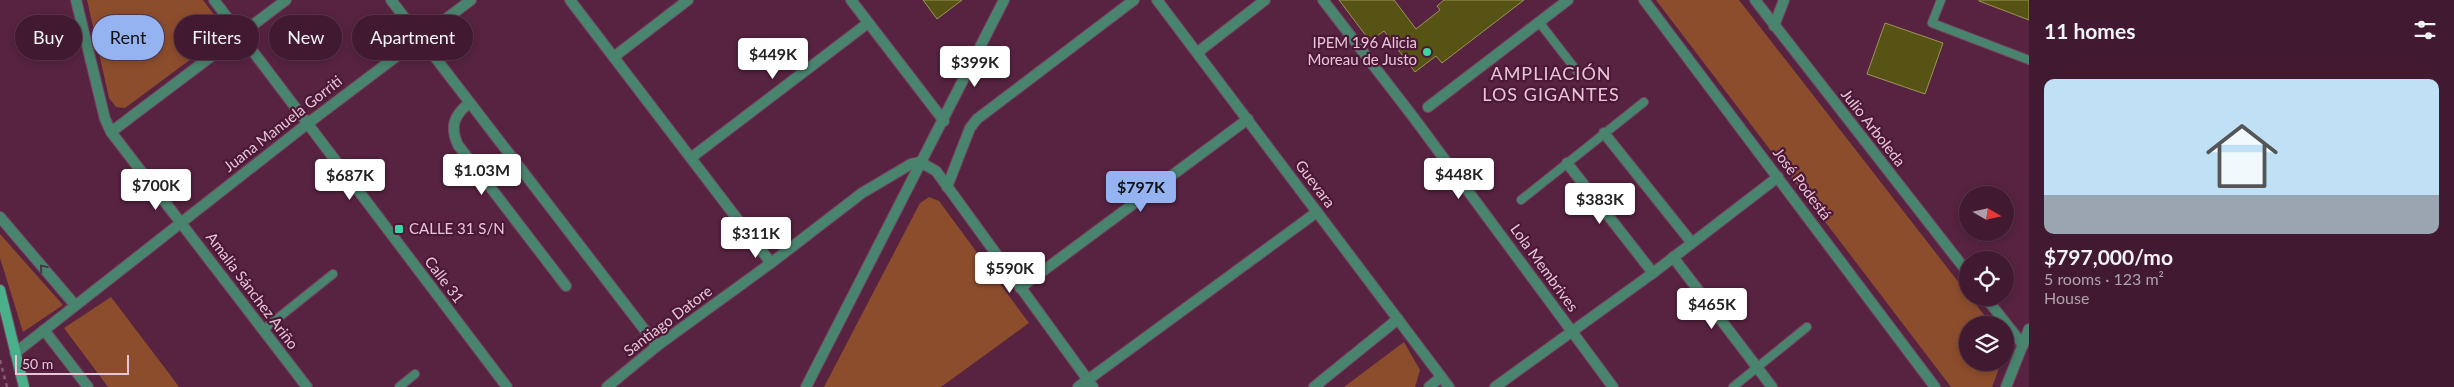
<!DOCTYPE html>
<html lang="en">
<head>
<meta charset="utf-8">
<style>
	:root { --surface:#411a31; --page:#482339; --text:#f1f3f6; --muted:#aea1ab; --line:#5a384d; --accent:#95b2f1 }
	body { margin:0; font-family:Lato,sans-serif; background:var(--page); color:var(--text); height:100vh; display:flex; flex-direction:column; font-size:19px; white-space:nowrap }
	* { box-sizing:border-box; margin:0 }
	p { font-size:16px; color:var(--muted) }
	.icon { flex:none; width:28px; height:28px; fill:none; stroke:currentColor; stroke-width:2; stroke-linecap:round; stroke-linejoin:round }
	.map { position:relative; flex:1; overflow:hidden }
	.side { display:flex; flex-direction:column; background:var(--surface); width:425px }
	.side>* { flex:none }
	.top-card { position:absolute; left:15px; top:15px; width:475px; height:45px; display:flex; gap:10px }
	.needle { width:32px; rotate:99deg }
	.tools { position:absolute; left:1959px; top:186px; display:grid; gap:10px }
	.tools a { display:grid; place-items:center; width:55px; height:55px; border-radius:50%; background:var(--surface); box-shadow:0 2px 8px #0003,0 0 0 1px var(--line); font-size:25px }
	.scale { position:absolute; left:15px; bottom:12px; width:114px; box-sizing:border-box; padding-left:5px; border:2px solid #e8c6d7; border-top:0; font-size:14px; line-height:18px; white-space:nowrap; color:#e8c6d7; -webkit-text-stroke:4px #4c1837; paint-order:stroke }
	.price { position:absolute; translate:-50% -42px; padding:0 11px; border-radius:5px; background:#fff; color:#222; font-size:16px; line-height:32px; filter:drop-shadow(0 1px 2px #0008) }
	.price::after { content:''; position:absolute; left:50%; top:30px; width:15px; height:11px; margin-left:-8px; background:inherit; clip-path:polygon(0 0,100% 0,50% 100%) }
	.price.current { background:var(--accent); color:#111 }
	ul { padding:0; list-style:none }
	li { display:grid; align-content:center; gap:10px; height:265px; padding:0 15px }
	li span { display:grid; place-items:center; height:155px; border-radius:10px; color:#555 }
	li>.icon { margin-inline-start:auto }
	span .icon { width:90px; height:90px; fill:#fffc; stroke-width:1 }
	li b { font-size:21px }
	h2 { display:flex; justify-content:space-between; align-items:center; height:60px; padding:0 15px; font-size:21px }
	.pill { padding:0 18px; border-radius:22px; background:var(--surface); box-shadow:0 2px 8px #0003,0 0 0 1px var(--line); font-size:18px; line-height:45px }
	.pill.current { background:var(--accent); color:#111 }
	main { display:flex; flex:1; min-height:0 }
	.map>svg:first-child { display:block }
	.green { fill:#8c4d2d }
	.building { fill:#565314; stroke:#999655 }
	.lines { fill:none; stroke-linecap:round; stroke-linejoin:round }
	.lane-casing { stroke:#74445f; stroke-width:10 }
	.street-casing { stroke:#74445f; stroke-width:12 }
	.secondary-casing { stroke:#74445f; stroke-width:12 }
	.path { stroke:#885a74; stroke-width:2.5; stroke-dasharray:4 4; stroke-linecap:butt }
	.lane { stroke:#49856e; stroke-width:8 }
	.street { stroke:#49856e; stroke-width:10 }
	.secondary { stroke:#4ab08b; stroke-width:10 }
	.oneway { stroke:#4b3345 }
	.poi-dot { fill:#3dd4a3; stroke:#4c1837; stroke-width:2 }
	.labels { text-anchor:middle; stroke-width:4.5; stroke-linejoin:round; paint-order:stroke }
	.poi-label { font-size:15px; fill:#e8c6d7; stroke:#4c1837; text-anchor:end }
	.street-label { font-size:15px; fill:#e8c6d7; stroke:#4c1837 }
	.quarter-label { font-size:18px; letter-spacing:1px; fill:#e8c6d7; stroke:#4c1837 }
</style>
</head>
<body>
<main>
<div class="map">
<svg width="2029" height="387" viewBox="0 0 2029 387">
	<rect width="100%" height="100%" fill="#572341"/>
	<!-- green -->
	<g class="green">
		<polygon points="87,0 203,0 224,28 222,36 125,108 116,107 109,98"/>
		<polygon points="1656,0 1739,0 1967,293 1968,298 1971,298 1992,325 1968,325 1968,362 2001,363 1992,387 1951,387"/>
		<polygon points="929,197 939,201 1029,323 941,387 824,387 920,203"/>
		<polygon points="0,234 63,305 23,332 0,258"/>
		<polygon points="111,297 171,376 179,387 108,387 64,328"/>
		<polygon points="1404,342 1420,370 1415,387 1344,387"/>
	</g>
	<!-- building -->
	<g class="building">
		<polygon points="923,0 962,0 937,19"/>
		<polygon points="1339,0 1394,0 1416,29 1440,10 1437,6 1444,0 1524,0 1442,63 1436,56 1415,72 1384,31 1370,41"/>
		<polygon points="1979,0 2029,0 2029,20 1979,1"/>
		<polygon points="1885,23 1943,43 1925,94 1867,74"/>
	</g>
	<g class="lines">
		<!-- lane casing -->
		<g class="lane-casing">
			<g id="lane">
				<polyline points="1941,0 1932,23 2029,60"/>
				<polyline points="1539,22 1580,75"/>
				<polyline points="1521,200 1644,102"/>
				<polyline points="263,330 333,274"/>
				<polyline points="399,387 415,374"/>
				<polyline points="1733,387 1807,327"/>
			</g>
		</g>
		<!-- street casing -->
		<g class="street-casing">
			<g id="street">
				<polyline points="76,0 105,119 111,132 307,387"/>
				<polyline points="214,0 507,387"/>
				<polyline points="391,0 657,346"/>
				<polyline points="570,0 771,263"/>
				<polyline points="851,0 944,121"/>
				<polyline points="1157,0 1449,387"/>
				<polyline points="1323,0 1414,118 1613,387"/>
				<polyline points="1644,0 1935,387"/>
				<polyline points="1755,0 1968,273"/>
				<polyline points="1774,26 1784,0"/>
				<polyline points="1198,52 1265,0"/>
				<polyline points="615,56 688,0"/>
				<path d="M469 103C455 115 449 125 458 145L566 286"/>
				<polyline points="1428,107 1568,0"/>
				<polyline points="111,132 286,0"/>
				<polyline points="1604,133 1692,243"/>
				<polyline points="692,157 868,23"/>
				<polyline points="920,162 936,171 1093,387"/>
				<polyline points="1567,163 1653,273"/>
				<polyline points="947,187 970,128 977,119 1134,0"/>
				<polyline points="0,217 75,305"/>
				<polyline points="1673,257 1772,387"/>
				<polyline points="1020,288 1248,119"/>
				<polyline points="1986,298 2023,345"/>
				<polyline points="44,330 88,387"/>
				<polyline points="15,353 307,124 471,0"/>
				<polyline points="607,387 657,346 771,263 862,193 911,164 920,162"/>
				<polyline points="806,387 1004,0"/>
				<polyline points="1078,387 1317,212"/>
				<polyline points="1314,387 1398,319"/>
				<polyline points="1429,387 1441,377"/>
				<polyline points="1495,387 1653,273 1778,177"/>
				<polyline points="2006,387 2029,329"/>
			</g>
		</g>
		<!-- secondary casing -->
		<g class="secondary-casing">
			<polyline id="secondary" points="0,290 24,387"/>
		</g>
		<!-- path -->
		<polyline class="path" points="0,360 7,387"/>
		<!-- lane -->
		<use href="#lane" class="lane"/>
		<!-- street -->
		<use href="#street" class="street"/>
		<!-- secondary -->
		<use href="#secondary" class="secondary"/>
	</g>
	<!-- one-way arrows -->
	<defs><path id="oneway-chevron" d="M-2-3.5L2.5 0L-2 3.5" fill="none" stroke-width="1.6" stroke-linecap="round" stroke-linejoin="round" transform="scale(1.25)"/></defs>
	<use class="oneway" href="#oneway-chevron" transform="translate(43 268) rotate(-130)"/>
	<!-- markers -->
	<g class="poi-dot">
		<circle cx="1427" cy="52" r="5"/>
		<rect x="394" y="224" width="10" height="10" rx="2.5"/>
	</g>
	<g class="labels">
		<!-- poi labels -->
		<g class="poi-label">
			<text x="1417" y="48">IPEM 196 Alicia<tspan x="1417" dy="17">Moreau de Justo</tspan></text>
			<text x="409" y="234" text-anchor="start">CALLE 31 S/N</text>
		</g>
		<!-- street labels -->
		<g class="street-label">
			<text transform="translate(283 124) rotate(-38)" y="5">Juana Manuela Gorriti</text>
			<text transform="translate(1873 128) rotate(52)" y="5">Julio Arboleda</text>
			<text transform="translate(1315 184) rotate(53)" y="5">Guevara</text>
			<text transform="translate(1802 184) rotate(53)" y="5">José Podestá</text>
			<text transform="translate(1544 268) rotate(54)" y="5">Lola Membrives</text>
			<text transform="translate(444 280) rotate(53)" y="5">Calle 31</text>
			<text transform="translate(252 291) rotate(53)" y="5">Amalia Sánchez Ariño</text>
			<text transform="translate(668 321) rotate(-37)" y="5">Santiago Datore</text>
		</g>
		<!-- quarter labels -->
		<g class="quarter-label">
			<text x="1551" y="80">AMPLIACIÓN<tspan x="1551" dy="21">LOS GIGANTES</tspan></text>
		</g>
	</g>
</svg>
<div class="tools">
<a><svg class="needle" viewBox="-14 -14 28 28"><path d="M0-13l5 13h-10z" fill="#e53935"/><path d="M0 13l5-13h-10z" fill="#aea1ab"/></svg></a>
<a><svg class="icon" aria-label="locate" viewBox="0 0 24 24"><circle cx="12" cy="12" r="6"/><path d="M12 2v4M12 18v4M2 12h4M18 12h4"/></svg></a>
<a><svg class="icon" aria-label="layers" viewBox="0 0 24 24"><path d="M12 4l9 5-9 5-9-5zM3 14l9 5 9-5"/></svg></a>
</div>
<div class="scale">50 m</div>
<b class="price" style="left:773px;top:80px">$449K</b>
<b class="price" style="left:975px;top:88px">$399K</b>
<b class="price" style="left:482px;top:196px">$1.03M</b>
<b class="price" style="left:1459px;top:200px">$448K</b>
<b class="price" style="left:350px;top:201px">$687K</b>
<b class="price" style="left:156px;top:211px">$700K</b>
<b class="price current" style="left:1141px;top:213px">$797K</b>
<b class="price" style="left:1600px;top:225px">$383K</b>
<b class="price" style="left:756px;top:259px">$311K</b>
<b class="price" style="left:1010px;top:294px">$590K</b>
<b class="price" style="left:1712px;top:330px">$465K</b>
<div class="top-card">
<a class="pill">Buy</a>
<a class="pill current">Rent</a>
<a class="pill">Filters</a>
<a class="pill">New</a>
<a class="pill">Apartment</a>
</div>
</div>
<section class="side">
<h2>11 homes<svg class="icon" aria-label="filters" viewBox="0 0 24 24"><path d="M4 7h16M4 17h16"/><circle cx="9" cy="7" r="2"/><circle cx="15" cy="17" r="2"/></svg></h2>
<ul>
<li><span style="background:linear-gradient(#bfe0f5 75%,#9aa5b1 0)"><svg class="icon" aria-label="home" viewBox="0 0 24 24"><path d="M3 11l9-7 9 7M6 9v11h12V9"/></svg></span><div><b>$797,000/mo</b><p>5 rooms · 123 m²</p><p>House</p></div></li>
</ul>
</section>
</main>
</body>
</html>
